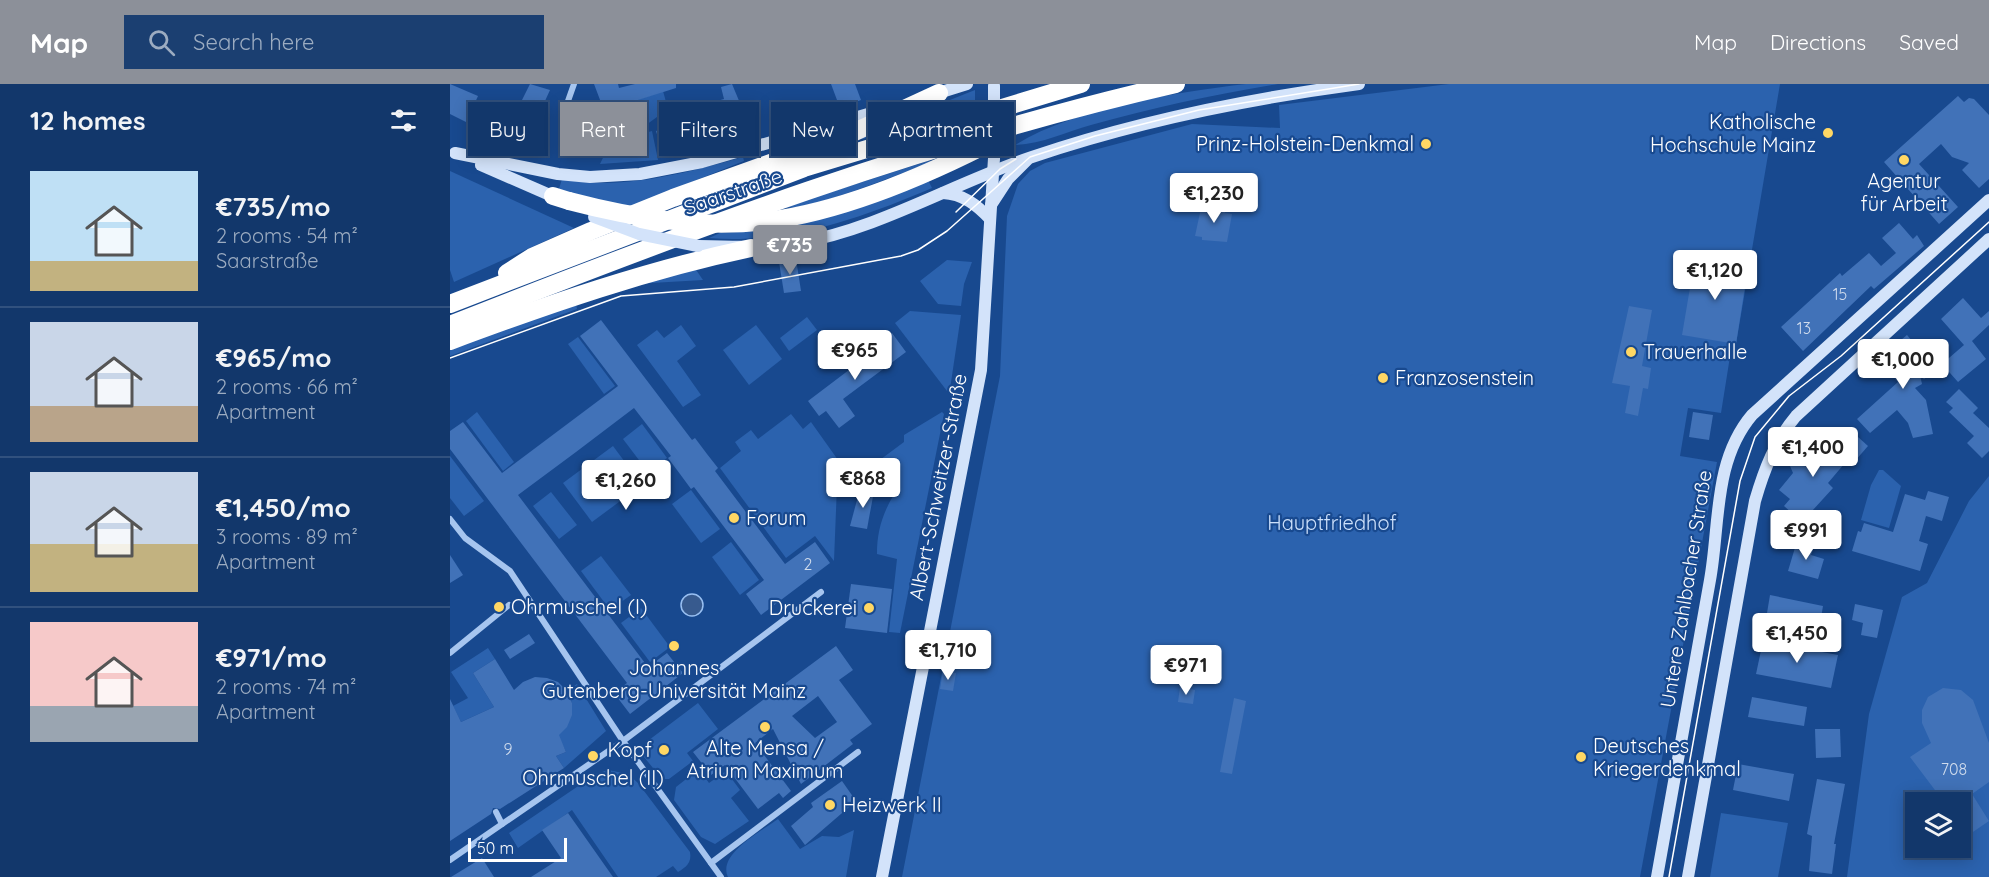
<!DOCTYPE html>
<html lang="en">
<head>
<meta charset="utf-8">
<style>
	:root { --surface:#12376b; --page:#1b3f71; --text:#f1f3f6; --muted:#9cacc1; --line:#31517e; --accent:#8c9099 }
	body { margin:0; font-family:Quicksand,sans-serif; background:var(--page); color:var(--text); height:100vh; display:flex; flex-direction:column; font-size:22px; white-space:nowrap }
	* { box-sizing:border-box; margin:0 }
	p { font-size:20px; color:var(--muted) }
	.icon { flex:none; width:33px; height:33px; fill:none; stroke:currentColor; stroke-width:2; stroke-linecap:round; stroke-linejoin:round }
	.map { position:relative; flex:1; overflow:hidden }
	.side { display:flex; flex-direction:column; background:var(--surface); width:450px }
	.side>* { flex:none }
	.guide { position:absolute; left:18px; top:18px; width:570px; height:54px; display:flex; gap:12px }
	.tools { position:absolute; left:1455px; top:708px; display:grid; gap:12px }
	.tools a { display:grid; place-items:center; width:66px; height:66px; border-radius:0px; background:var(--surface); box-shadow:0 3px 15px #0003,0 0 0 2px var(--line); font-size:30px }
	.scale { position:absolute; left:18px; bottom:15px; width:99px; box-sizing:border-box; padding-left:6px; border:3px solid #fff; border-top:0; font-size:16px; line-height:21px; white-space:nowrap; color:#fff; -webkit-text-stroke:4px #18498f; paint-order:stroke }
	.price { position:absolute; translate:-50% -51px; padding:0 14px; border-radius:6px; background:#fff; color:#222; font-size:20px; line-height:39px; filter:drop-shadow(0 2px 3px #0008) }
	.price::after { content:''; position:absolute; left:50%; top:36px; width:18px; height:14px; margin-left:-9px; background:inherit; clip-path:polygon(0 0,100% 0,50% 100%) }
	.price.current { background:var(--accent); color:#fff }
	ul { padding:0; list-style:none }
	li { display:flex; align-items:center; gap:18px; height:150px; padding:0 30px }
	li+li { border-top:2px solid var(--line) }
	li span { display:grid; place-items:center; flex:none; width:168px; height:120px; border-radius:0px; color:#555 }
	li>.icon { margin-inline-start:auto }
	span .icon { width:72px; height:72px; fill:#fffc; stroke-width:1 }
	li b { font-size:26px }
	h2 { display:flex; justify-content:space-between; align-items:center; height:72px; padding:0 30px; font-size:26px }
	.chip { padding:0 21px; border-radius:0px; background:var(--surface); box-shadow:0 3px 15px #0003,0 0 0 2px var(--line); font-size:21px; line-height:54px }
	.chip.current { background:var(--accent); color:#fff }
	header { display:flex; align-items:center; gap:36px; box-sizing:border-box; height:84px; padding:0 30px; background:var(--accent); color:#fff }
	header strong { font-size:28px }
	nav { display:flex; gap:33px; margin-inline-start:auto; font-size:21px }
	.search { width:420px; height:54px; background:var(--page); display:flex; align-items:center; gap:15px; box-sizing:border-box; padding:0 21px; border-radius:0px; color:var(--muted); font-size:22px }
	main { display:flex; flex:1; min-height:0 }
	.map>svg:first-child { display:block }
	.green { fill:#2b62ae; fill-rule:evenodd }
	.water { fill:#375a8e; stroke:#98bff1; stroke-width:1.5 }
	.building { fill:#4172b8; fill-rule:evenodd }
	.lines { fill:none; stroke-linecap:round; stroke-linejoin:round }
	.street { stroke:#a6c5ef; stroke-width:6 }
	.secondary { stroke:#d3e3fa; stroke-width:12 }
	.highway { stroke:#fff; stroke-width:18 }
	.tram { stroke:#fff; stroke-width:1.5 }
	.secondary-bridge { stroke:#d3e3fa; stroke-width:12 }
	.highway-bridge { stroke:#fff; stroke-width:18 }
	.poi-dot { fill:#ffd764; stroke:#18498f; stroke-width:2 }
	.labels { text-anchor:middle; stroke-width:4.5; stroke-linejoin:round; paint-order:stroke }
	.number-label { font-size:16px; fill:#d0dced }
	.poi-label { font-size:20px; fill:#fff; stroke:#18498f; text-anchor:start }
	.street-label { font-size:20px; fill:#fff; stroke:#18498f }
	.park-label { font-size:20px; fill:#cce0fb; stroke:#18498f }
</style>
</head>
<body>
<header>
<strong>Map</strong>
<div class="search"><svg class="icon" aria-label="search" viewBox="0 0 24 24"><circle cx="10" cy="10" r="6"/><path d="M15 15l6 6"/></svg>Search here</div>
<nav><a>Map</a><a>Directions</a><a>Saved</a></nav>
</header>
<main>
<section class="side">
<h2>12 homes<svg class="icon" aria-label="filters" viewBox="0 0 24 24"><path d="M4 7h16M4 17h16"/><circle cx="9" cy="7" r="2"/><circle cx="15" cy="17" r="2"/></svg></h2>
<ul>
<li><span style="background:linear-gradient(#bfe0f5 75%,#c2b280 0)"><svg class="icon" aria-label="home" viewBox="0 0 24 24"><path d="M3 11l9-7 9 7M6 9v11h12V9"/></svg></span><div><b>€735/mo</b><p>2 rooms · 54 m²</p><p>Saarstraße</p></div></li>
<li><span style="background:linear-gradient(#c9d6e8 70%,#b9a48a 0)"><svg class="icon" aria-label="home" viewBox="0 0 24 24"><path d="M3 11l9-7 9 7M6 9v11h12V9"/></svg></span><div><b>€965/mo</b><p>2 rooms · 66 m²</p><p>Apartment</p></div></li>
<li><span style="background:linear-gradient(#c9d6e8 60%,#c2b280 0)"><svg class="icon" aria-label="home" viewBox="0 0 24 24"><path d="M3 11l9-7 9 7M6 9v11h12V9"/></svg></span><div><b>€1,450/mo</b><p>3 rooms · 89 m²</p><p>Apartment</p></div></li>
<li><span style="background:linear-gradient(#f6c9c9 70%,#9aa5b1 0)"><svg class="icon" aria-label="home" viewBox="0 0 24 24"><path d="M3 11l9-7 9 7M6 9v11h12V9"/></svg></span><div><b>€971/mo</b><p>2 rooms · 74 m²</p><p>Apartment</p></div></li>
</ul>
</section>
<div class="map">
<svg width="1539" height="793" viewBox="0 0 1539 793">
	<rect width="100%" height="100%" fill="#18498f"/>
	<!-- green -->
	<g class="green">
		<path d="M796 0H828C765 10 702 24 641 41 616 48 592 60 565 61 625 24 726 8 796 0Z"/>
		<polygon points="999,0 1330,0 1286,260 1282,260 1271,329 1238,324 1230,372 1267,378 1190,793 452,793 550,292 557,132 568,100 580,87 595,79 742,40 830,44 829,21"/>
		<polygon points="525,6 525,19 413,55 407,53"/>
		<polygon points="213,7 218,25 196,41 175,47 160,37 172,33 169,22"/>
		<polygon points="202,47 208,76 150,80 164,51 175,54"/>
		<path d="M293 73 294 77 174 125 108 108 112 95C171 107 235 89 293 73Z"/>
		<path d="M478 77H483C458 87 354 129 334 123Z"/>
		<polygon points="0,87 124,144 4,198 0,186"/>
		<path d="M478 96 482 104C409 135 339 160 259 154L270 149C351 145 404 127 478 96Z"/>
		<polygon points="497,176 522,178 514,200 511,222 488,220 470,197"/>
		<polygon points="242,180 253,196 184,200"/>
		<polygon points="126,220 127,225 0,272 0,261"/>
		<polygon points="460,227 511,231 500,305 497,307 445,239"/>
		<polygon points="357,233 367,246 339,267 330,254"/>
		<polygon points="231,241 246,262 227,277 251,311 233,323 187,261 207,246 214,254"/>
		<polygon points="306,241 332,275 299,301 273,266"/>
		<polygon points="128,253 165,302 154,310 118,260"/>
		<polygon points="27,328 64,378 53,387 16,337"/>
		<path d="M492 328 494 330 450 549 439 548 447 475 427 470C427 448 432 431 443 412L440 402 429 400 419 384 454 358V351Z"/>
		<polygon points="341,330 353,345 361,338 388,376 384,477 365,452 336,474 270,384 291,367 285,358 301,346 308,355"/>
		<polygon points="192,340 217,374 198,388 173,355"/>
		<polygon points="163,362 192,401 142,438 113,399"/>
		<polygon points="0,372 34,417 14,432 0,414"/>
		<polygon points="1429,386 1433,386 1451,402 1439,444 1411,436 1421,401"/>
		<path d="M1539 392V793H1397L1419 630 1452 513 1477 499 1519 417ZM1466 718H1510V764H1466Z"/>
		<polygon points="241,406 270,445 251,459 222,420"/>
		<polygon points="101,408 127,441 109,455 83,422"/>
		<polygon points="281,458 309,496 290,511 262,473"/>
		<polygon points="151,472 181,511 160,526 131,487"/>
		<polygon points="191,524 220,563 200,578 171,539"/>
		<polygon points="38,564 45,575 23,589 44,623 11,638 3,622 18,614 1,588"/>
		<polygon points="127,600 156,647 114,684 106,672 116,668 108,651 122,619 117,607"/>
		<polygon points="248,619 268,645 237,669 243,677 219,695 212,695 194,673 195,659"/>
		<polygon points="249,685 259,699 276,687 290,706 281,714 299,737 265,760 251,753 224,716 226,703"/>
		<path d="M158 686 178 690 188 699 240 768C242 779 236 783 228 788L223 782 206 793H168L122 726 68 764 59 749 146 690Z"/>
		<polygon points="1271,729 1338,739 1328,793 1260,793"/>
		<path d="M328 735 350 765 372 752 389 753 404 746 396 793H278C267 770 312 747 328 735Z"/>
	</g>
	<!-- water -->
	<circle class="water" cx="242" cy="521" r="11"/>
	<!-- building -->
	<g class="building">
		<polygon points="0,0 28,12 16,38 0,30"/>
		<polygon points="80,0 100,6 74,63 47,50 52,39 62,44 75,17 72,16"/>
		<polygon points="144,0 168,0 169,4 185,0 226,0 226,4 169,22 172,33 158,37"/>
		<polygon points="282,0 295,31 296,46 217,67 216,62 211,64 206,47 221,43 220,40 229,38 228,35 236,33 234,26 274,15 271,3"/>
		<polygon points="381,0 405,0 411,16 390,24"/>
		<polygon points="1508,12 1514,18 1519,14 1524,15 1539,31 1539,95 1529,104 1512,86 1519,79 1502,73 1491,60 1469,80 1508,123 1489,140 1434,78"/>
		<polygon points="759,119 776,122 775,129 782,130 777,158 752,156 752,153 745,152 751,124 757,126"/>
		<polygon points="1449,139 1463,155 1467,151 1474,162 1424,205 1421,202 1353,267 1331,243 1390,189 1392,192 1419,169 1431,182 1446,169 1432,154"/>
		<polygon points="1245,174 1298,183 1286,260 1232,251"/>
		<polygon points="346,175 351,207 334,209 329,178"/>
		<polygon points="1513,214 1531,234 1539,227 1539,241 1522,257 1536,275 1508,298 1492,280 1514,261 1491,235"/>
		<polygon points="1179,222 1202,226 1192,282 1201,284 1198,305 1193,304 1188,332 1175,329 1180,302 1162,299"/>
		<polygon points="151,236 242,356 245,354 257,370 268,384 265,387 335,480 365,458 380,479 311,531 296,510 314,496 244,403 241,405 230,390 218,374 221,372 184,324 126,368 68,411 198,583 217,569 233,589 180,630 164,609 177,599 0,365 0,347 13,338 52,389 168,302 130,252"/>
		<polygon points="442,249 456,268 393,315 405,332 389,344 376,327 369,332 358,317 428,264 426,261"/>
		<polygon points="1457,251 1486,286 1474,295 1470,291 1472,300 1465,304 1476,316 1483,350 1463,354 1458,339 1447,326 1420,349 1407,335 1448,298 1428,275"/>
		<polygon points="1509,305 1528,324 1523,329 1539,344 1539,367 1532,374 1517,359 1524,352 1499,328 1503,324 1496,318"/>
		<polygon points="1243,328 1263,331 1259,356 1239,353"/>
		<polygon points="1377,352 1400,373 1378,399 1383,404 1352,438 1334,422 1340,415 1329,406 1343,389 1340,382 1342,376 1349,373 1357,375"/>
		<polygon points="1408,353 1418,362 1405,377 1395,369"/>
		<polygon points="410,405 424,407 417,445 400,442"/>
		<polygon points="1478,407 1499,413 1492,437 1476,432 1469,457 1478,460 1470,487 1402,467 1408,447 1411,448 1414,439 1443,448 1455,410 1475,416"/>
		<polygon points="1347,457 1364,462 1361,471 1374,475 1368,495 1338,487"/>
		<polygon points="0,471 13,491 0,499"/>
		<polygon points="401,500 442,505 437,549 395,544"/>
		<polygon points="1320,511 1373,522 1369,546 1316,535"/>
		<polygon points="1405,520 1433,526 1427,554 1411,551 1413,539 1402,536"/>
		<polygon points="79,550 85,559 60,575 54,566"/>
		<polygon points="1313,557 1388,571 1381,604 1306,590"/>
		<path d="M386 562 403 586 389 596 422 640 400 656 403 660 351 700 323 645 305 659 341 707 333 714 329 709 308 725 275 681 261 691 243 668ZM368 612 387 638 365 654 342 632Z"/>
		<polygon points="45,575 64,606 73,598 85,593 97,594 108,598 117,607 122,619 122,631 117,643 109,651 116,668 106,672 114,684 50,725 43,724 41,730 0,757 0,615 11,638 44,623 23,589"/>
		<polygon points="493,587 506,589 503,607 490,605"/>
		<polygon points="730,603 745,606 743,620 728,618"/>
		<polygon points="1493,604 1511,606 1523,616 1539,659 1539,698 1522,710 1539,737 1517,752 1510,743 1510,718 1494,718 1460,673 1481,659 1472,639 1472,626 1478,613"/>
		<polygon points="1302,613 1357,623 1354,642 1298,633"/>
		<polygon points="784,614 796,617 782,690 770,688"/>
		<polygon points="1365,645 1390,645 1391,673 1366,674"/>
		<polygon points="1288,680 1344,690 1339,717 1283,706"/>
		<polygon points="1367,695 1395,700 1384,760 1386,760 1382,790 1359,787 1362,752 1357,750"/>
		<polygon points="392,697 406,717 355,761 341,742 363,723 361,719"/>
		<polygon points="118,729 163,793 81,793 111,774 92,746"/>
		<polygon points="32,774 44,793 1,793"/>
	</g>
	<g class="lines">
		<!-- street -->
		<g class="street">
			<polyline points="119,25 118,17 124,0"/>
			<polyline points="0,435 15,454 60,487 173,657 271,793"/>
			<polyline points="0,569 59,521"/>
			<polyline points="46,728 52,740"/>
			<polyline points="0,776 173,657 371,508"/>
			<polyline points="261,779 408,668"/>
		</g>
		<!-- secondary -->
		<g class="secondary">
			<polyline points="482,11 517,0"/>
			<polyline points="5,69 108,90 140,93 190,90 252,78 442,23"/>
			<polyline points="31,81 109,115"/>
			<path d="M493 109C513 110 527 121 540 135"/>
			<polyline points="541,121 558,95 577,76"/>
			<path d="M248 162C282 163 315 164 348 159 429 145 504 99 582 73 688 37 797 15 909 0"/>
			<polyline points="432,793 531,286 544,74"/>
			<path d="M1207 793C1224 694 1242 595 1260 496 1270 441 1263 377 1302 331L1539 116"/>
			<path d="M1238 793 1305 417C1314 386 1325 357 1346 332L1539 155"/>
		</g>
		<!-- highway -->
		<g class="highway">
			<polyline points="103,112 119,117"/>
			<path d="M317 137C395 127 482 89 551 53"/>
			<polyline points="57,189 82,173 141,147 223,114 398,51 489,9"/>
			<polyline points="0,220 354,84 631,0"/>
			<path d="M0 241C237 147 476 57 726 0"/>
			<path d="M0 257C99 220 197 186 301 164"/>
		</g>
		<!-- tram -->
		<g class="tram">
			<polyline points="506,128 550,85 566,75"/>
			<polyline points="0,274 171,212 284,203 451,172 468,166 497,147 580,73 645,52 749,26 909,0"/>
			<polyline points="1219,793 1290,397 1305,353 1339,312 1391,272 1539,138"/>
		</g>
		<!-- secondary-bridge -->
		<g class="secondary-bridge">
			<polyline points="544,74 544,2"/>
			<polyline points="144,133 189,150 248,162"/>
		</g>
		<!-- highway-bridge -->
		<path class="highway-bridge" d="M119 117C184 134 250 145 317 137"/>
	</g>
	<!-- markers -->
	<g class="poi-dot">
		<circle cx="1378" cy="49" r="6"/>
		<circle cx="976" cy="60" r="6"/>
		<circle cx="1454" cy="76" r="6"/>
		<circle cx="1181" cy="268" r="6"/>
		<circle cx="933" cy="294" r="6"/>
		<circle cx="284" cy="434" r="6"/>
		<circle cx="49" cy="523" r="6"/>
		<circle cx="419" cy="524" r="6"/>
		<circle cx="224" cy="562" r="6"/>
		<circle cx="315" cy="643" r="6"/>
		<circle cx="214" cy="666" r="6"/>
		<circle cx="143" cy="672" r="6"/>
		<circle cx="1131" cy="673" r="6"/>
		<circle cx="380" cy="721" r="6"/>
	</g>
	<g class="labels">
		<!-- number labels -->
		<g class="number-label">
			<text x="1390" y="216">15</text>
			<text x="1354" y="250">13</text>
			<text x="358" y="486">2</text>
			<text x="58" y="671">9</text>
			<text x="1504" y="691">708</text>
		</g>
		<!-- poi labels -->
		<g class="poi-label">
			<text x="1366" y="45" text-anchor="end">Katholische<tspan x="1366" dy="23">Hochschule Mainz</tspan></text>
			<text x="964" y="67" text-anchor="end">Prinz-Holstein-Denkmal</text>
			<text x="1454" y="104" text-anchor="middle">Agentur<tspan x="1454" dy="23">für Arbeit</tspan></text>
			<text x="1193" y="275">Trauerhalle</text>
			<text x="945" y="301">Franzosenstein</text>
			<text x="296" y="441">Forum</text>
			<text x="61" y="530">Ohrmuschel (I)</text>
			<text x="407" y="531" text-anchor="end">Druckerei</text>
			<text x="224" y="591" text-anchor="middle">Johannes<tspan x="224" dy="23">Gutenberg-Universität Mainz</tspan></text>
			<text x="1143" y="669">Deutsches<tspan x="1143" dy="23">Kriegerdenkmal</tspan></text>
			<text x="315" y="671" text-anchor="middle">Alte Mensa /<tspan x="315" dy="23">Atrium Maximum</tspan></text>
			<text x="202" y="673" text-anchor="end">Kopf</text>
			<text x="143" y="701" text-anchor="middle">Ohrmuschel (II)</text>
			<text x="392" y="728">Heizwerk II</text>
		</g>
		<!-- street labels -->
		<g class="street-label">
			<text transform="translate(283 108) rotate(-19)" y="7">Saarstraße</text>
			<text transform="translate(488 403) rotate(-79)" y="7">Albert-Schweitzer-Straße</text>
			<text transform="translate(1236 505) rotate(-81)" y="7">Untere Zahlbacher Straße</text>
		</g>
		<!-- park labels -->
		<g class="park-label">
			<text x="882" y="446">Hauptfriedhof</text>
		</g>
	</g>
</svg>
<div class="tools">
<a><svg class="icon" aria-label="layers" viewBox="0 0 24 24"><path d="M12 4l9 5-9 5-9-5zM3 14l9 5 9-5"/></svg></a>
</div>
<div class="scale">50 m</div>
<b class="price" style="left:764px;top:140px">€1,230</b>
<b class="price current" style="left:340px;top:192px">€735</b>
<b class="price" style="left:1265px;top:217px">€1,120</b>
<b class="price" style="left:405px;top:297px">€965</b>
<b class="price" style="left:1453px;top:306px">€1,000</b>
<b class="price" style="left:1363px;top:394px">€1,400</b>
<b class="price" style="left:413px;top:425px">€868</b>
<b class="price" style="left:176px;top:427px">€1,260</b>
<b class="price" style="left:1356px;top:477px">€991</b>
<b class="price" style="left:1347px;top:580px">€1,450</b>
<b class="price" style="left:498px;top:597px">€1,710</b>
<b class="price" style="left:736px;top:612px">€971</b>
<div class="guide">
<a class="chip">Buy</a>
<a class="chip current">Rent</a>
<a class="chip">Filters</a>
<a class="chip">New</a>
<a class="chip">Apartment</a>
</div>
</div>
</main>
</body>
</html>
